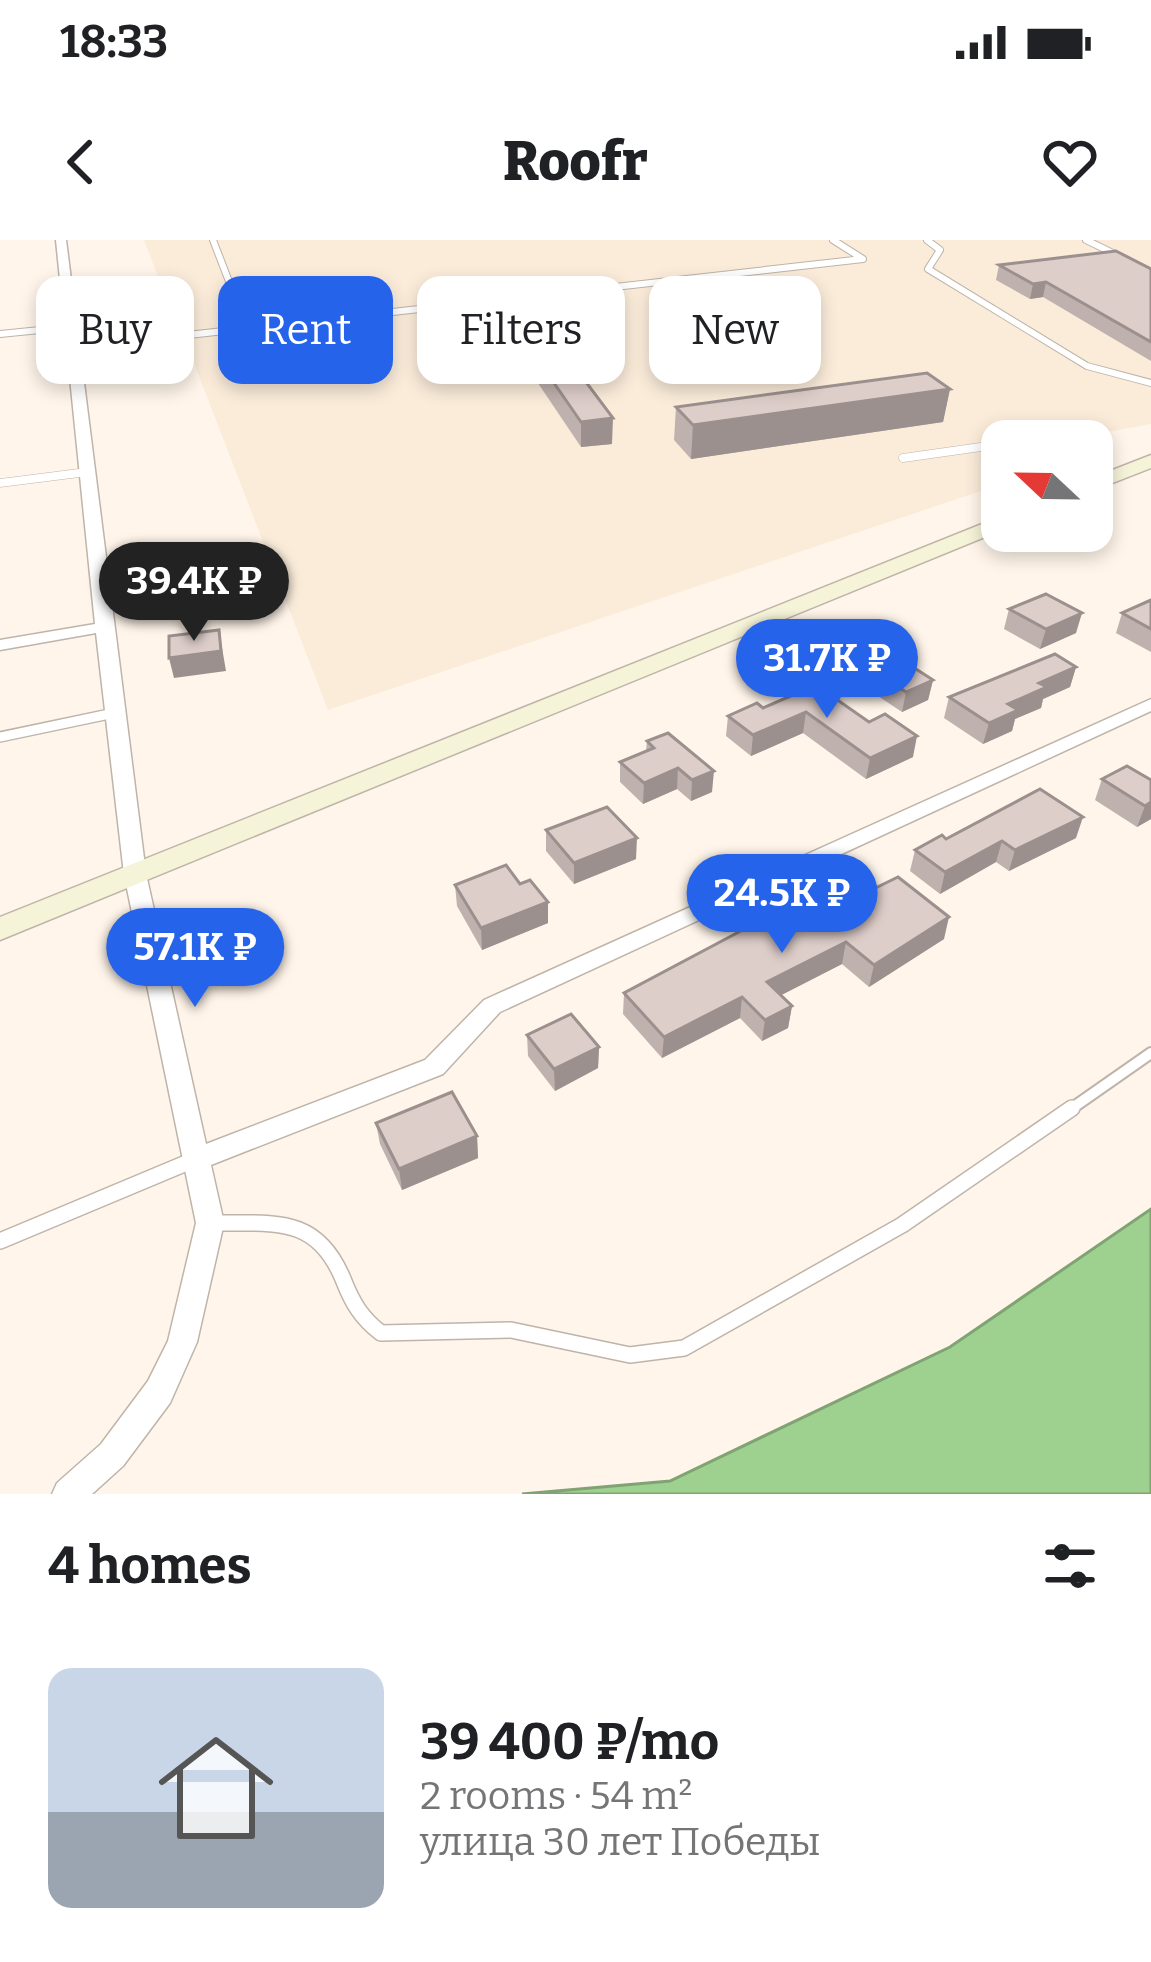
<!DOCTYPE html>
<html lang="en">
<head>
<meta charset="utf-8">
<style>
	:root { --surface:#fff; --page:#f6f6f6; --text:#202124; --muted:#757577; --accent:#2563eb }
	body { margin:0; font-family:Bitter,serif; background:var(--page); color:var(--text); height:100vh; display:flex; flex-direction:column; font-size:45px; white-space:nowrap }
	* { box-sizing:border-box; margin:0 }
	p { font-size:39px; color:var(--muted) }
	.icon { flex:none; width:66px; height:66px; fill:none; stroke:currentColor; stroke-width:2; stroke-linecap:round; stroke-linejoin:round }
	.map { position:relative; height:1254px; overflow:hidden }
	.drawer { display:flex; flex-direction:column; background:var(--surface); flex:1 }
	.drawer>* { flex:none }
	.top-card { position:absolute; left:36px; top:36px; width:1080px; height:108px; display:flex; gap:24px }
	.needle { width:78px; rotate:292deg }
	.fabs { position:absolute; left:981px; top:180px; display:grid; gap:24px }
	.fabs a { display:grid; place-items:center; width:132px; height:132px; border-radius:24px; background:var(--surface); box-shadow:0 6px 18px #0003; font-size:60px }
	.price { position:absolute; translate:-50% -102px; padding:0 27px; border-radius:42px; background:var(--accent); color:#fff; font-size:39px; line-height:78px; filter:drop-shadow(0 3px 6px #0008) }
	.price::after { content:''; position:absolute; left:50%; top:72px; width:36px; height:27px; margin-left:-18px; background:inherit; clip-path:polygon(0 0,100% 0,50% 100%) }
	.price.current { background:#222; color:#fff }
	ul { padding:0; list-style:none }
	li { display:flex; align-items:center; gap:36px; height:300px; padding:0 48px }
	li span { display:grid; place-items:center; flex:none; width:336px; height:240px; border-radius:24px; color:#555 }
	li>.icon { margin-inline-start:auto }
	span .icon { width:144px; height:144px; fill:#fffc; stroke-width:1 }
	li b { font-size:51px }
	h2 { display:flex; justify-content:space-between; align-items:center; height:144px; padding:0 48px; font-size:51px }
	.tag { padding:0 42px; border-radius:24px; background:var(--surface); box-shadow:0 6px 18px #0003; font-size:42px; line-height:108px }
	.tag.current { background:var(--accent); color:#fff }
	.status { display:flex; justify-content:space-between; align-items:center; height:84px; padding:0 60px; background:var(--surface); direction:ltr }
	.status svg { height:33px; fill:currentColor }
	header { display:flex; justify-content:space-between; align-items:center; height:156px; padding:0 48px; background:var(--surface); font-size:54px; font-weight:800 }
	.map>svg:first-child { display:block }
	.built { fill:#fbecda }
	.water { fill:#9ed18f; stroke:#80a373; stroke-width:3 }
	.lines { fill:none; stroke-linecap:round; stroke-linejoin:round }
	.lane-far4-casing { stroke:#beb4a9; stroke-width:8 }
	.lane-far3-casing { stroke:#beb4a9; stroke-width:9 }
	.lane-far2-casing { stroke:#beb4a9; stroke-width:12 }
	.lane-far1-casing { stroke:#beb4a9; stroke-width:14 }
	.lane-casing { stroke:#beb4a9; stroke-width:18 }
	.street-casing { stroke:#beb4a9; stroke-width:3 }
	.secondary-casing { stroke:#beb4a9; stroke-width:3 }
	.lane-far4 { stroke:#fff; stroke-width:6 }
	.lane-far3 { stroke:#fff; stroke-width:8 }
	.lane-far2 { stroke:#fff; stroke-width:9 }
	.lane-far1 { stroke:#fff; stroke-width:10 }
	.lane { stroke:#fff; stroke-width:15 }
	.street { fill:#fff; fill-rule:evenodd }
	.secondary { fill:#f5f3d8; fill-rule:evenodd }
	.wall { fill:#bfb1ae }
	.shaded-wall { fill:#9b908d }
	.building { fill:#dececa; stroke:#9b908d; stroke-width:3 }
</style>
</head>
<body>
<div class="status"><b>18:33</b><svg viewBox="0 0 49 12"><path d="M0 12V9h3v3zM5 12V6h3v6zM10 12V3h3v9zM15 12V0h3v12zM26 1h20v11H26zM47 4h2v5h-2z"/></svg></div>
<header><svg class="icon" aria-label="back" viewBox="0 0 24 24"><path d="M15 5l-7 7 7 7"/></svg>Roofr<svg class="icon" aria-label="heart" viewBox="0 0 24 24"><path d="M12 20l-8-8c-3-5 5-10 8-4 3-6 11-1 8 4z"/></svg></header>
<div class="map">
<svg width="1151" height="1254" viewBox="0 0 1151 1254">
	<rect width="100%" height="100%" fill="#fff5ea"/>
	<!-- built -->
	<polygon class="built" points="144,0 1151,0 1151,184 1059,201 1002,201 1002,244 328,470 185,100 168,98 167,60"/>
	<!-- water -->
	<polygon class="water" points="1151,969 1151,1254 522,1254 670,1241 950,1107"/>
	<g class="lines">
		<!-- lane-far4 casing -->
		<g class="lane-far4-casing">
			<g id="lane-far4">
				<polyline points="213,0 247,88"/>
				<polyline points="927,0 940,10 928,29 1087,126 1151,143"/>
				<polyline points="1086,0 1121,17"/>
				<polyline points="68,64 122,62 130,101"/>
				<polyline points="0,94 70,87"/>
				<polyline points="73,108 863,19 833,0"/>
			</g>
		</g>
		<!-- lane-far3 casing -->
		<g class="lane-far3-casing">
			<g id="lane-far3">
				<polyline points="903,218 1002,204"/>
				<polyline points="1092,229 1112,237"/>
				<polyline points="0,243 87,232"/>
			</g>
		</g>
		<!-- lane-far2 casing -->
		<g class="lane-far2-casing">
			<polyline id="lane-far2" points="0,497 114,473"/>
		</g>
		<!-- lane-far1 casing -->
		<g class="lane-far1-casing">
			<polyline id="lane-far1" points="1068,871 1151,813"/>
		</g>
		<!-- lane casing -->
		<g class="lane-casing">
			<g id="lane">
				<path d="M213 983C273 984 316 974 343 1039 352 1062 361 1078 381 1093L511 1090 630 1115 684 1108 902 985 1072 868"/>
				<polyline points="0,1001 196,919"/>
			</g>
		</g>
		<!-- street casing -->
		<g class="street-casing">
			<polygon id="street" points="56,0 66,0 146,634 206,904 425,820 484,760 1151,459 1151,471 500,772 443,834 211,925 224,983 197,1102 170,1163 123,1226 92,1254 52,1254 57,1243 101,1204 148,1141 168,1101 196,983 124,634 96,393 0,410 0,400 95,384"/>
		</g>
		<!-- secondary casing -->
		<g class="secondary-casing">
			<g id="secondary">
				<polygon points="1151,215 1151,228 1092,251 1092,238"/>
				<polygon points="1002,276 1002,290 0,700 0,677"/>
			</g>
		</g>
		<!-- lane-far4 -->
		<use href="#lane-far4" class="lane-far4"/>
		<!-- lane-far3 -->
		<use href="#lane-far3" class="lane-far3"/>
		<!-- lane-far2 -->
		<use href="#lane-far2" class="lane-far2"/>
		<!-- lane-far1 -->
		<use href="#lane-far1" class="lane-far1"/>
		<!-- lane -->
		<use href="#lane" class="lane"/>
		<!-- street -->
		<use href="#street" class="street"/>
		<!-- secondary -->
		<use href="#secondary" class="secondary"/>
	</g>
	<!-- wall -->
	<g class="wall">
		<polygon points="999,25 1151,29 1151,121 1043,57 1030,59 996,40"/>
		<polygon points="802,74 800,94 724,126 671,111 675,79"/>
		<polygon points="516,88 612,204 581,207 517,112"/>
		<polygon points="950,149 943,182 691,219 674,200 676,167"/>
		<polygon points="1151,360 1151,412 1116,393 1122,373"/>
		<polygon points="1009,369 1076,393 1040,409 1004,389"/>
		<polygon points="1076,427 1070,447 1043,459 1041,468 1015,479 1012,491 983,504 944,478 949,457"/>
		<polygon points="875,432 933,440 928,460 902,472 872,452"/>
		<polygon points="816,445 913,517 866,539 803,493 751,516 726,496 728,476 763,468"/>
		<polygon points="647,501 712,552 691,561 677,549 643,564 620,542 620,522 646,511"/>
		<polygon points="1102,539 1151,540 1151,579 1137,587 1095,560"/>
		<polygon points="546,590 636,619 574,644 546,611"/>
		<polygon points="1076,598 1009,631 996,622 940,654 910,631 915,610 946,599"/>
		<polygon points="455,645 548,683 482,710 457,666"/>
		<polygon points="786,692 944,699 869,747 842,724 781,755 792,766 788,788 762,801 740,778 662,818 623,774 624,753"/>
		<polygon points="527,795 599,807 598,828 555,851 528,816"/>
		<polygon points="376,883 477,896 478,918 402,950 380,904"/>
	</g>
	<!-- shaded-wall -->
	<g class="shaded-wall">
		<polygon points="1046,42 1043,57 1030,59 1033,44"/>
		<polygon points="802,74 800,94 724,126 726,105"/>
		<polygon points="950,149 943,182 691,219 693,185"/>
		<polygon points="613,178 612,204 581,207 581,182"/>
		<polygon points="1082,373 1076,393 1040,409 1046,389"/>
		<polygon points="219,390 226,431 174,438 169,418"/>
		<polygon points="1076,427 1070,447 1043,459 1041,468 1015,479 1012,491 983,504 989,483 1008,464 1039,443"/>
		<polygon points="933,440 928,460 902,472 906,452"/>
		<polygon points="806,472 803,493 751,516 753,495"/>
		<polygon points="917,496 913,517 866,539 870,518"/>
		<polygon points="678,528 677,549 643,564 644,543"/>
		<polygon points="714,531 712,552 691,561 692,540"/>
		<polygon points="1151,562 1151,579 1137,587 1145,566"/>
		<polygon points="1083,577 1076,598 1009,631 1015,610"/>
		<polygon points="637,598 636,619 574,644 574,623"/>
		<polygon points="1002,601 996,622 940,654 945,632"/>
		<polygon points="548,662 548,683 482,710 481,688"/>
		<polygon points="949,677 944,699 869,747 874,725"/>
		<polygon points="846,702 842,724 764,764 767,742"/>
		<polygon points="742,757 740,778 662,818 664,797"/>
		<polygon points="792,766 788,788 762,801 765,780"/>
		<polygon points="599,807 598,828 555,851 554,829"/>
		<polygon points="477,896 478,918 402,950 399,929"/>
	</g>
	<!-- building -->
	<g class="building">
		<polygon points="1116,11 1151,29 1151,102 1046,42 1033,44 999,25"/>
		<polygon points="727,55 802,74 726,105 672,90 688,83 675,79"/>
		<polygon points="544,86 613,178 581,182 516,88"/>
		<polygon points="927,133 950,149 693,185 676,167"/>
		<polygon points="1046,354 1082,373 1046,389 1009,369"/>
		<polygon points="1151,360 1151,389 1122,373"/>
		<polygon points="219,390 221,411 169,418 169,396"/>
		<polygon points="1055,414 1076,427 1039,443 1047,447 1008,464 1018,470 989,483 949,457"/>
		<polygon points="902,420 933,440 906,452 875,432"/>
		<polygon points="816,445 869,482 885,474 917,496 870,518 806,472 753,495 728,476 757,463 763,468"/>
		<polygon points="668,493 714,531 692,540 678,528 644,543 620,522 654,508 647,501"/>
		<polygon points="1127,526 1151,540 1151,562 1145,566 1102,539"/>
		<polygon points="1040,549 1083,577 1015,610 1002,601 945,632 915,610 942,595 946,599"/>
		<polygon points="607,567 637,598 574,623 546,590"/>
		<polygon points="506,625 520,644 530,640 548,662 481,688 455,645"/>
		<polygon points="898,637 949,677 874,725 846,702 767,742 792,766 765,780 742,757 664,797 624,753 769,676 786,692"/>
		<polygon points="571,774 599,807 554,829 527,795"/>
		<polygon points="452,852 477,896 399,929 376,883"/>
	</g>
</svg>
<div class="fabs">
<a><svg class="needle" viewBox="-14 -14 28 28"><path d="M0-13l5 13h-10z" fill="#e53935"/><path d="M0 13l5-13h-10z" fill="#757577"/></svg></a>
</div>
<b class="price current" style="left:194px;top:404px">39.4K ₽</b>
<b class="price" style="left:827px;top:481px">31.7K ₽</b>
<b class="price" style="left:782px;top:716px">24.5K ₽</b>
<b class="price" style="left:195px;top:770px">57.1K ₽</b>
<div class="top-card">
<a class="tag">Buy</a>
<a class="tag current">Rent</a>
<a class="tag">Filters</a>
<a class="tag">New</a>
</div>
</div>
<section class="drawer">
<h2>4 homes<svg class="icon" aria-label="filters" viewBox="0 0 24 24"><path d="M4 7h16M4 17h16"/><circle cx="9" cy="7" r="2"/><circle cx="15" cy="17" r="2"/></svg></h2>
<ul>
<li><span style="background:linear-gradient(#c9d6e8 60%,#9aa5b1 0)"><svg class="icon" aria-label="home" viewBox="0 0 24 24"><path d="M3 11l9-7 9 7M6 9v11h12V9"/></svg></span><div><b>39 400 ₽/mo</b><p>2 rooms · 54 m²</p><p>улица 30 лет Победы</p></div></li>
</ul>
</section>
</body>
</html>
